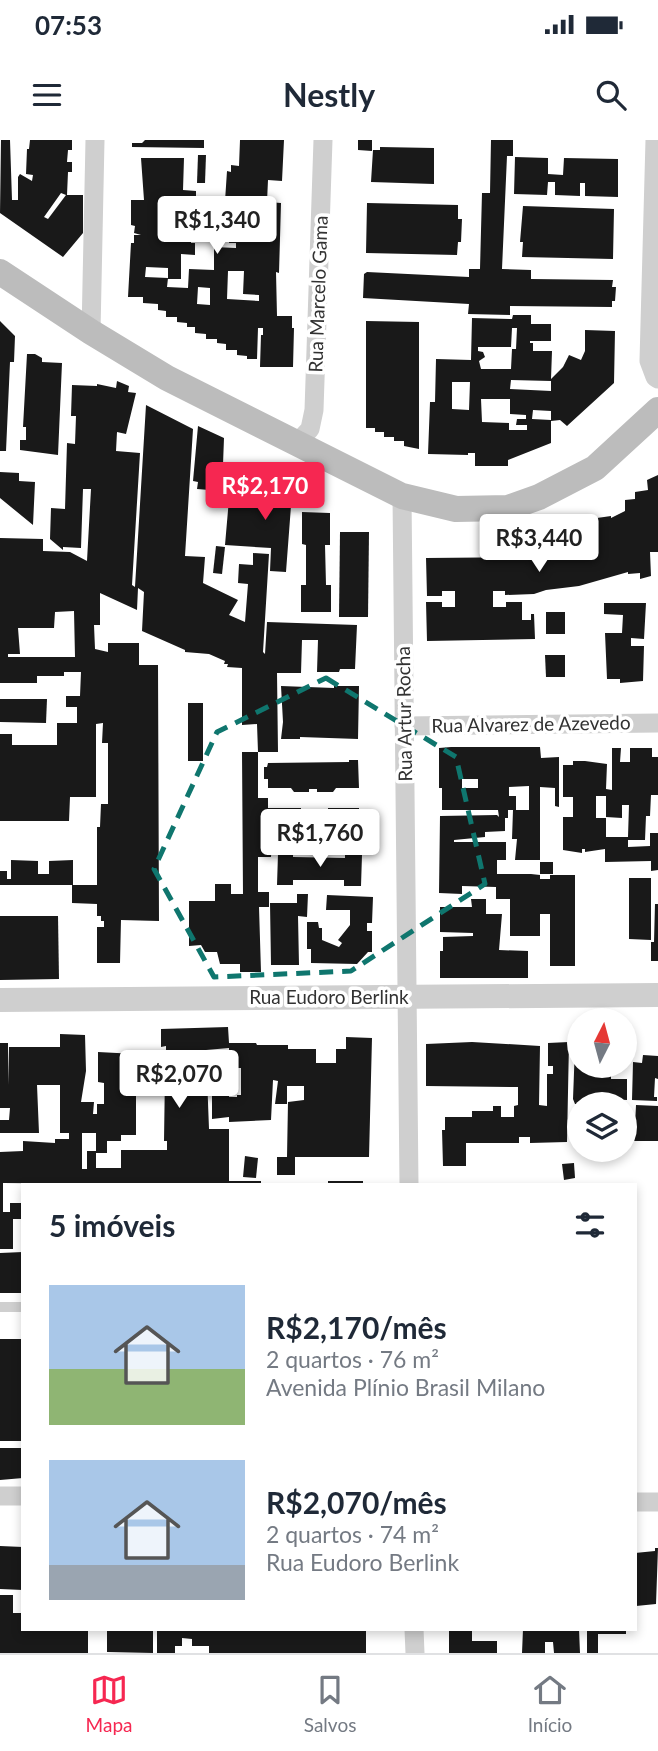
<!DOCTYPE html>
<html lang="pt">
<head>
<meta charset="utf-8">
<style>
	:root { --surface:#fff; --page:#f6f6f7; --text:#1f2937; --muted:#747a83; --line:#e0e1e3; --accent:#f62751 }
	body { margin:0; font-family:Lato,sans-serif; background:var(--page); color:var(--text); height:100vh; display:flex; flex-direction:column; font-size:26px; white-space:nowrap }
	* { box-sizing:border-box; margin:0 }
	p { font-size:23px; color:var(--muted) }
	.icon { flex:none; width:38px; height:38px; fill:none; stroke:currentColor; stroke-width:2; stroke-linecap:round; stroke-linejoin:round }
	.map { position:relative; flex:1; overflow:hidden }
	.details { position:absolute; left:21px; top:1043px; width:616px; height:448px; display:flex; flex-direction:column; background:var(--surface); border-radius:0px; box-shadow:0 4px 10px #0003 }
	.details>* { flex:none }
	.needle { width:46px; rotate:6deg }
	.controls { position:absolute; left:567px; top:868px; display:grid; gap:14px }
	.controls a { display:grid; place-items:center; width:70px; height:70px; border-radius:50%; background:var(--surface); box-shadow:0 4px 10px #0003; font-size:35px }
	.price { position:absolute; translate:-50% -60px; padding:0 16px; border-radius:7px; background:#fff; color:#222; font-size:23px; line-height:46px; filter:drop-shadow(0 2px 4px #0008) }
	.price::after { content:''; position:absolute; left:50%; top:42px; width:21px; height:16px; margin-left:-10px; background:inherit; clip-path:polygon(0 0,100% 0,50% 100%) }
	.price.selected { background:var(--accent); color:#fff }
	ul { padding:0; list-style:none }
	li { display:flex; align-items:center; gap:21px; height:175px; padding:0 28px }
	li span { display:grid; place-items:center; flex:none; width:196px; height:140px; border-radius:0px; color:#555 }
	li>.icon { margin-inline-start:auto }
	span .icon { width:84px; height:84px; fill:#fffc; stroke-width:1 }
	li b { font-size:30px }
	h2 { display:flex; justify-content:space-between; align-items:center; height:84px; padding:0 28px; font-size:30px }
	.status { display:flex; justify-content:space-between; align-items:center; height:49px; padding:0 35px; background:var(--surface); direction:ltr }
	.status svg { height:19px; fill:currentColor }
	header { display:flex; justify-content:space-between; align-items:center; height:91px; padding:0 28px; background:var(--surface); font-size:32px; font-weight:700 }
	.tab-bar { display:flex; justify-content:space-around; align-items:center; height:98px; border-top:2px solid var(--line); background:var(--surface); font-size:19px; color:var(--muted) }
	.tab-bar a { display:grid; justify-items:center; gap:4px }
	.tab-bar .selected { color:var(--accent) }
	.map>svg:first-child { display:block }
	.building { fill:#191919; fill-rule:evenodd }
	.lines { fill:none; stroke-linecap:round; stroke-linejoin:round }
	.service { stroke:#cfcfcf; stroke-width:10 }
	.minor { stroke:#cfcfcf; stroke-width:19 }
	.tertiary { stroke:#cfcfcf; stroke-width:24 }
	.secondary { stroke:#bcbcbc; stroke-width:26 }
	.marked { fill:none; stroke:#0f766e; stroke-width:5; stroke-dasharray:14 9; stroke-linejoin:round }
	.labels { text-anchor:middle; stroke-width:7; stroke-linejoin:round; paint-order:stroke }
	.street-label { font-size:19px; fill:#323232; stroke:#fff }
</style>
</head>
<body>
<div class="status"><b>07:53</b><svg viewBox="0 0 49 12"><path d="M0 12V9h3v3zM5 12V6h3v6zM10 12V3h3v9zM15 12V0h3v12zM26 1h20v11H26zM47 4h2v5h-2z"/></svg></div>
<header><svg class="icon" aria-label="menu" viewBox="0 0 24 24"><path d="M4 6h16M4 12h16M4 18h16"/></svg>Nestly<svg class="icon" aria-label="search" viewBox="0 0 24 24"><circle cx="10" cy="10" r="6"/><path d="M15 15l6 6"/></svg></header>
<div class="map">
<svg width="658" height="1513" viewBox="0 0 658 1513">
	<rect width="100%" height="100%" fill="#fff"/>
	<!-- building -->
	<g class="building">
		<path d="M1 0H10L12 60H18V37L20 34 32 41 33 35 26 34 27 9H29L30 0H72V10H68L67 22H72V32H68L67 55H83V93L63 117 0 73ZM61 53 66 55 48 79 44 77Z"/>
		<polygon points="145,0 204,0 204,8 132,7 132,3 142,3"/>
		<path d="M240 0H284L282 41 268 40 267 62 281 63 279 133 276 132 277 176H292V188H294L293 227H260L261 195H263V188H258L257 219H247V216L237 215V210H226V204L217 203V199H206V194L195 193V187H187V183L177 182V177H166V171L158 170V164L143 163V157H128L131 103H134V95H141L134 93 135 86 131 85V60H144L141 18H184L183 50 196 51V61L174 60V77H188V73H197L196 86H191V103H195V115L181 114V139H168V128L146 127 145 137 168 138 167 147 188 148 189 129 214 130V107L236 108V103H229L231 83H235L236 68 259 66V62L225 61 227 31 231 32V25L239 26ZM228 131H244L243 154 259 155V161L227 159ZM198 147 210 148V165L197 164Z"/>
		<polygon points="358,0 372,0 372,11 358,10"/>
		<polygon points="491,0 513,0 513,16 507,16 502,129 531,130 531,139 613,140 612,147 616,147 615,161 612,161 612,167 510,166 510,175 468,174 469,164 363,158 364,134 367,132 469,137 469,129 480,129 482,53 490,53"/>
		<polygon points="380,7 434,8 434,44 371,42 373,10 380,10"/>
		<polygon points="198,15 206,15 205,43 197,43"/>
		<polygon points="515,17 548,18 548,34 563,35 564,18 618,19 618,57 585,56 585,43 580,43 580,56 555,55 555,42 548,42 547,55 514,54"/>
		<polygon points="367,63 458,65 458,79 462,79 461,102 458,102 457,115 366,113"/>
		<polygon points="523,66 614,69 613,119 522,117 523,102 520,102"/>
		<path d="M513 175H531V184H551V201H530V203H533V211H552L551 239 563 227 569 215 581 220 585 211V190L615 191 614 243 567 286 560 280 551 281V303L508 320V326H475V313H468V315L428 314 430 262H435L436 219 471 220 472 178 512 179ZM512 188H517L516 209H512L511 229H481L479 221 485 217 483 212 478 211V207H511ZM511 240 551 241V251L510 249ZM452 242H470L469 270 452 269ZM481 259H510V274L526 275V279H517L516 285H527V290H509V283L482 282ZM533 270 551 271V280L532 279Z"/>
		<polygon points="0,181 15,196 14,222 10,222 6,311 0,311"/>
		<polygon points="366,181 419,182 419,309 404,306 404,301 394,301 394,297 384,297 384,292 375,292 375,288 366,288"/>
		<polygon points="27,214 35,214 42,218 42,222 62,223 58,315 20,310 20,300 26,300 26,287 23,287"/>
		<path d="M117 241 129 246 128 252 136 253 126 294 117 292 116 311 140 313 132 445 135 447 146 265 193 289 185 416 205 417 203 443 238 460 229 475 245 482 248 444 238 443 239 424 253 425V413L269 414 263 512 265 514 267 482 357 485 355 529H340L339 532H317L318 500H302L301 533H277L278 612H258L257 584 242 585V528L227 527 228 524H224L225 521 209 514 185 512V510L142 491 144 452 138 448 137 470 100 453V485H94L95 509 108 512V503H139V525H158L159 781 121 780 120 823H97V787H104V781H101V776H97V764L72 763V745H97V687H100L101 664H108V603H102L103 583 96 584V657H70L69 681H0V594H12V605H57V583H77V567H66V556H80L81 532H64V536H37V543H0V398L43 399V411L70 412 87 421 91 349H83L81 408 63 407V410L50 399 51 368 65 369 67 303 75 304 76 276H71L72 245 97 246V244L116 248ZM74 471 75 517H8V514H20L18 488H54L55 472Z"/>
		<polygon points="198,286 224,298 222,351 197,349 198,342 193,341"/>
		<polygon points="276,330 302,343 302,348 297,346 296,366 291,366 286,432 270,431 271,408 225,405 229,359 274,362"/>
		<polygon points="0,332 19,333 19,341 35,342 33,385 0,358"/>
		<polygon points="658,335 658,412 650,412 651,436 640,439 640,433 628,434 628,432 579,446 546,450 534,454 505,455 505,451 493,451 493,467 506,467 506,462 522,462 522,480 531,480 531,474 534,474 535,499 427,501 426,462 442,462 442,467 455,467 455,451 442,451 442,456 427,456 426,418 533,417 533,419 544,413 544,409 558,407 557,403 567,402 567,398 575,397 575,393 583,392 582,389 597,384 597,378 611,376 611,378 625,371 625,360 635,359 635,352 648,350 647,340"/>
		<polygon points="302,372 330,373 330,405 325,405 326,445 331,445 331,472 301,472 301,445 306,445 306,405 302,404"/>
		<polygon points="340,392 369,392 368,477 339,477"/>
		<polygon points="216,406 225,407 222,434 213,433"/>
		<polygon points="604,463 646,463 644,499 631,498 631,506 644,506 643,541 620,543 620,539 607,539 605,493 622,493 623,475 604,474"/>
		<rect x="546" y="472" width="19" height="22"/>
		<polygon points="545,515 565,515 565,537 546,537"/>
		<polygon points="281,546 334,548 334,546 359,546 358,599 300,597 300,599 281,599 283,582"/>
		<polygon points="0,559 47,559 46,583 0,582"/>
		<rect x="188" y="563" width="15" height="58"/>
		<path d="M451 607H540L541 618 559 617V667L555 666V648L540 647V720H515L517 699H512L513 670H508V678H505V691L485 692V697L454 700V702H506V720H497V734H531L540 735V739H550V735H575V826H550V774H540V796H510V759H496V747L462 746V754L439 753 440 676 497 675 499 677 498 670H442V648H439V608ZM462 639H478V648H462ZM529 646V670H516V656H509V647Z"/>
		<path d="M612 608H621L620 622H630V608H652V617H658V655H651L650 676H646L645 700H628V707L650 706V693H658V730L651 731V721L605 722V709L585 712V709H582V713L563 710V677H573V657H563V625H573V621H585L607 624 606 649 612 650ZM596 656H606V677L622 678V665H629L628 697H606V678H596Z"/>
		<polygon points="242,612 258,612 258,658 268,658 268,668 301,668 301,671 309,671 309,669 328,671 328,668 359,668 359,697 309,694 272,697 271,717 258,717 258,752 269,752 269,767 259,767 261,832 240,832 240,824 220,824 217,812 205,812 201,805 189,806 189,761 215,761 215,744 231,744 231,754 243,754"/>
		<polygon points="349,620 358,620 359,648 336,648 333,652 317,652 317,649 309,649 309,652 294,652 291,648 268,648 268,639 264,639 264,627 267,627 268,623 349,622"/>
		<polygon points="278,714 293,714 293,717 345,718 345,715 362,715 361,746 344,746 344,740 293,740 293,745 277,745"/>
		<polygon points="11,720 38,721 38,734 49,734 49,721 73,720 73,745 0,745 0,731 7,731 7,739 11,739"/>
		<rect x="540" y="722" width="13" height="12"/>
		<polygon points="629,738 651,738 651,800 629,799"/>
		<polygon points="297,754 308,754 307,777 298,776 299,825 271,825 270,763 297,763"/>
		<polygon points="327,755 373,757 372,783 367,783 367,791 372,791 372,812 368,812 357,824 311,823 311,809 307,809 307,782 318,782 319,788 322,788 322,800 339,807 342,803 338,800 350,785 350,770 326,770"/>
		<polygon points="471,759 486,759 486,774 502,774 499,810 528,811 528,838 440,838 440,811 443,811 443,797 473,796 473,793 440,792 440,767 472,767"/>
		<polygon points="655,764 658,764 658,821 651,821 651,802 654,802"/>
		<polygon points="0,776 58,776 59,839 0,840"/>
		<path d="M228 887 229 903H256L257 905H288V909H316V923H336V909H346V897L372 898 369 1017H295V1035H277V1017H287L288 962 304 960V946H287V964H275L278 941 273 940 271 980 229 982V977L212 979V949H217V915L229 914V908L206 910 209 989H229V1041H261V1045L3 1043V1072H10V1063H23V1079H13V1109H0V1012L23 1011V1001L55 1003V999H69V993H60V945H37L39 993H0V980H9L10 968H0V903H8V945L9 907H60V894L85 895 86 931 81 962H94L93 974H97V964H104V943L98 942V912L136 914V995H121V1001H107V1013H96V1028H121V1010H167V1001H164L165 933H167L168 911H166V906L161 907V889ZM229 928H241V955H237V957H229ZM82 993H96V1011H87V1029H82Z"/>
		<polygon points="472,902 540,906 539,965 547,966 547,934 553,934 553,926 548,926 548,903 569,902 567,1002 530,1003 530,997 519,997 519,1003 466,1003 466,1026 443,1026 442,990 445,990 445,977 472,977 472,971 493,971 493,966 501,966 501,977 514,977 514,966 518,965 518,947 426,946 426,904"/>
		<polygon points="575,906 579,906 579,926 611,926 611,939 627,939 627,960 610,959 610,964 575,964 573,959"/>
		<polygon points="643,915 658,916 658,939 655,938 654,957 657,957 657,961 632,960 633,922 642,923"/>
		<polygon points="636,965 658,966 658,1001 627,1001 628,982 631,983 631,986 635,986"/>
		<polygon points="245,1016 258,1018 256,1038 243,1037"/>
		<polygon points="574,1023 575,1038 564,1040 562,1024"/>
		<rect x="328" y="1041" width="35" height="4"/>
		<polygon points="23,1112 23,1153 0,1153 0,1113"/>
		<rect x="0" y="1199" width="23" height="102"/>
		<polygon points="0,1308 23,1308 23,1338 0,1340"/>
		<polygon points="0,1406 23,1407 23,1450 0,1449"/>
		<polygon points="655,1408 658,1408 656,1464 636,1466 635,1413 655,1411"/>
		<polygon points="0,1455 13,1455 13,1473 23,1473 23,1489 88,1489 88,1513 0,1513"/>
		<polygon points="107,1489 153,1489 153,1513 107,1512"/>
		<polygon points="157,1489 366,1489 366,1513 209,1513 209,1506 192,1506 192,1499 182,1498 182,1506 175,1506 175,1513 157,1513"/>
		<polygon points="449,1489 472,1489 472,1501 497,1501 497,1513 449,1513"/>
		<polygon points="523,1489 538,1491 538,1489 579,1489 580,1513 554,1513 553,1502 545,1502 545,1513 522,1513"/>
		<polygon points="587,1489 626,1489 626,1494 598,1494 598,1513 587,1513"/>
	</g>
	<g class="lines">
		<!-- service -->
		<polyline class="service" points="0,1167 23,1167"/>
		<!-- minor -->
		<g class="minor">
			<polyline points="655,0 649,221 655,237 658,239"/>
			<polyline points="91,192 95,0"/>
			<polyline points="297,303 310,289 314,270 323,0"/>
			<polyline points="402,356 409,1045"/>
			<polyline points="404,586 658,583"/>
			<polyline points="0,1356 23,1356"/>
			<polyline points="635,1362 658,1362"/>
			<polyline points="414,1489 415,1513"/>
		</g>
		<!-- tertiary -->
		<polyline class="tertiary" points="0,860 658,855"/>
		<!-- secondary -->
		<polyline class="secondary" points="0,132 91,192 167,238 402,356 456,369 508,368 539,357 595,328 658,270"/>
	</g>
	<!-- marked area -->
	<path class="marked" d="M326 538 456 617 485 744 351 831 214 837 154 729 217 592Z"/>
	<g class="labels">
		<!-- street labels -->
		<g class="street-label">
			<text transform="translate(318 154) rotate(-88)" y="7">Rua Marcelo Gama</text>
			<text transform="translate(404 574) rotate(-91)" y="7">Rua Artur Rocha</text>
			<text transform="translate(531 584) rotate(-1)" y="7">Rua Alvarez de Azevedo</text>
			<text x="329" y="864">Rua Eudoro Berlink</text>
		</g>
	</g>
</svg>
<div class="controls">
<a><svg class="needle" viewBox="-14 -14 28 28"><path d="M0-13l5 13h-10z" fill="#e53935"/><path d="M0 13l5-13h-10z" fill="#747a83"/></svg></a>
<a><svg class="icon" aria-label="layers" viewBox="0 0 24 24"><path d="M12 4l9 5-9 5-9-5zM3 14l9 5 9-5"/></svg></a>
</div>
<b class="price" style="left:217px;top:116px">R$1,340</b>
<b class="price selected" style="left:265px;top:382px">R$2,170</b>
<b class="price" style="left:539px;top:434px">R$3,440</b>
<b class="price" style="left:320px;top:729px">R$1,760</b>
<b class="price" style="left:179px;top:970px">R$2,070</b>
<section class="details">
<h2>5 imóveis<svg class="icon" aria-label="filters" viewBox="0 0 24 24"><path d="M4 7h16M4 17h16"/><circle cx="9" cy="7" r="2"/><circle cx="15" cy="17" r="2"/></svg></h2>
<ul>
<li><span style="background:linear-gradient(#a9c7e8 60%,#8fb573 0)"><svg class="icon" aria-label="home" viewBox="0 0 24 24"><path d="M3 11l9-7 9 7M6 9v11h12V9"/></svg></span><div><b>R$2,170/mês</b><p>2 quartos · 76 m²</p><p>Avenida Plínio Brasil Milano</p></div></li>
<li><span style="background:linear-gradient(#a9c7e8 75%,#9aa5b1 0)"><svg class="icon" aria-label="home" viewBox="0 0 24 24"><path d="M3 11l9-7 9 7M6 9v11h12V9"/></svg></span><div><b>R$2,070/mês</b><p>2 quartos · 74 m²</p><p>Rua Eudoro Berlink</p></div></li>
</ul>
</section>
</div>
<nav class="tab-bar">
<a class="selected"><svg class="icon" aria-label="map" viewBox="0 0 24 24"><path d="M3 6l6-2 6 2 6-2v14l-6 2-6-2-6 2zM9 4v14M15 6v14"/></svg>Mapa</a>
<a><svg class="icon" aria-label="saved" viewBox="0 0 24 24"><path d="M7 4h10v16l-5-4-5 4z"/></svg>Salvos</a>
<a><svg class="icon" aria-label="home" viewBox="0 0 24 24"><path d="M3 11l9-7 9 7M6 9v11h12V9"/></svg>Início</a>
</nav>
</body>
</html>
